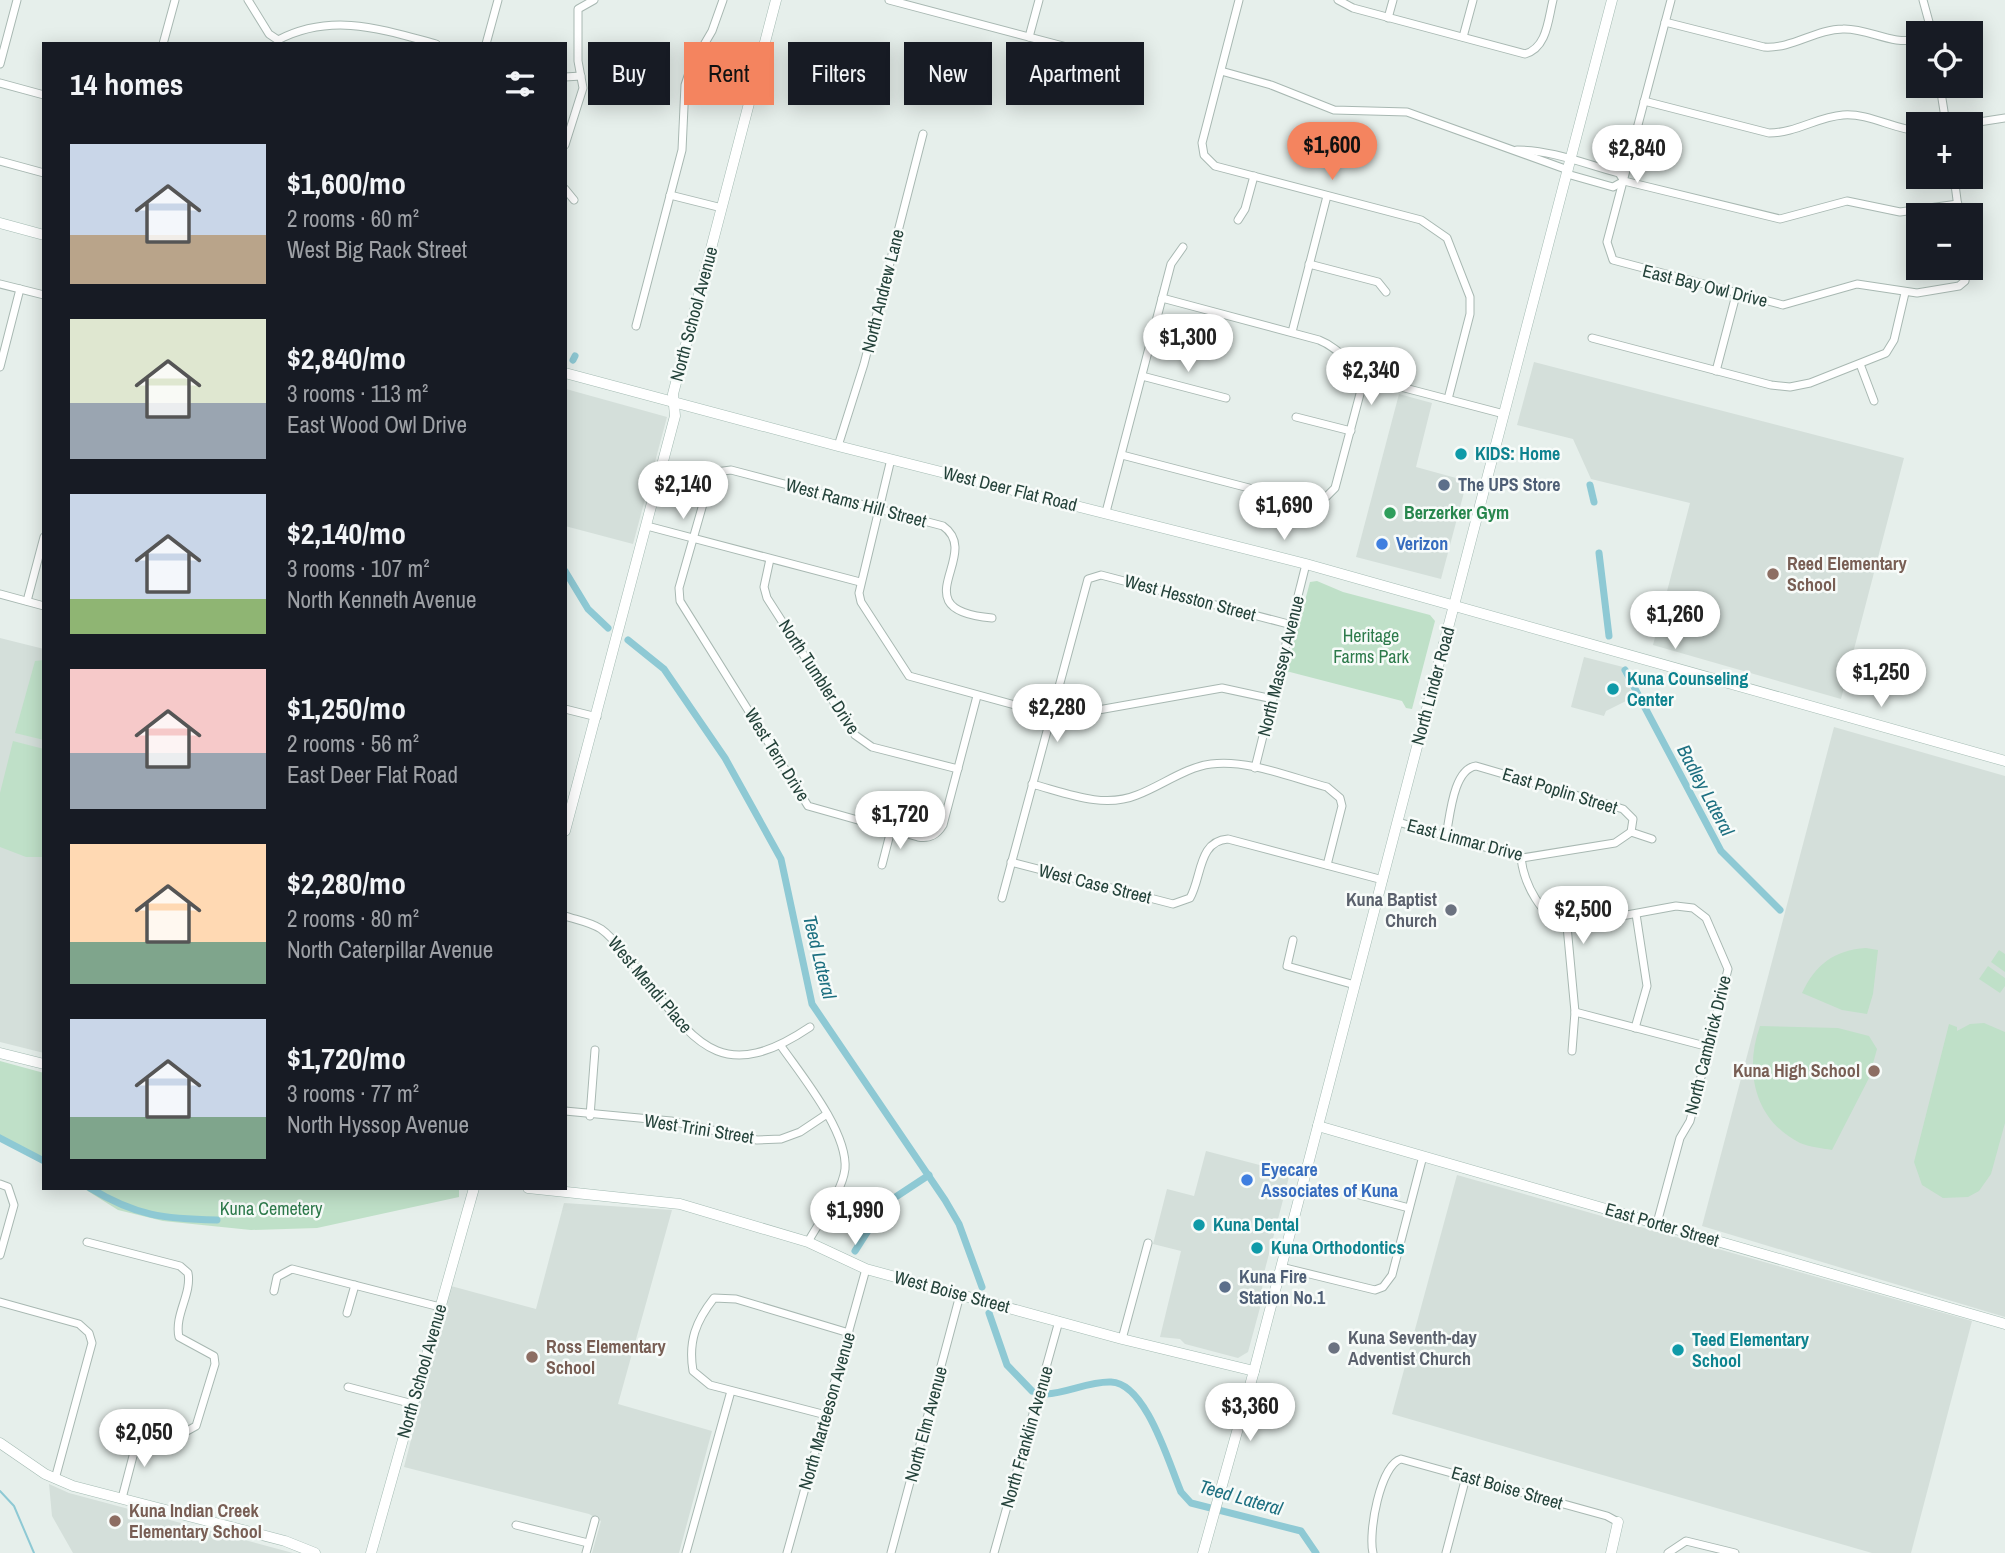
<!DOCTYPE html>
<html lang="en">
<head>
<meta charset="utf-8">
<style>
	:root { --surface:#171b24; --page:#20242c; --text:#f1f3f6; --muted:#9ea1a6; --accent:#f4845f }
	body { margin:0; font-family:"Archivo Narrow",sans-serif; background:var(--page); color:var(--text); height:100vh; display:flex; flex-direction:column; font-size:26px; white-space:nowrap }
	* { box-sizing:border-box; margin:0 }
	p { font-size:23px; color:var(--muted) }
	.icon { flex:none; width:38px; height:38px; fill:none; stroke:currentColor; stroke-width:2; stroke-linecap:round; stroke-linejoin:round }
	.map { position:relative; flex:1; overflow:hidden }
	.drawer { position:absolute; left:42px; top:42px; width:525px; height:1148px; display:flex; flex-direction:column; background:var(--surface); border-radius:0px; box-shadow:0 4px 18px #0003 }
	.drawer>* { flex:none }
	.banner { position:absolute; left:588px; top:42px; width:665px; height:63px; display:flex; gap:14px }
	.tools { position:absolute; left:1906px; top:21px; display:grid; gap:14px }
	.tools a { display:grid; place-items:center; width:77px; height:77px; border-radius:0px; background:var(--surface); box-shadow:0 4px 18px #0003; font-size:35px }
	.price { position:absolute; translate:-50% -60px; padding:0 16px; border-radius:24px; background:#fff; color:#222; font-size:23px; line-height:46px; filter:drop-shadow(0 2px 4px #0008) }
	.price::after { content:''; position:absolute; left:50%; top:42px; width:21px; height:16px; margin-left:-10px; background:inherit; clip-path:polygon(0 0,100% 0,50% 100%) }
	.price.on { background:var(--accent); color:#111 }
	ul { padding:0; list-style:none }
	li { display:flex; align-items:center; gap:21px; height:175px; padding:0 28px }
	li span { display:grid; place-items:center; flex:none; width:196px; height:140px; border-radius:0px; color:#555 }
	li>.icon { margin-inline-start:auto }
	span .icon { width:84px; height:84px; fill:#fffc; stroke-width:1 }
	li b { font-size:30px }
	h2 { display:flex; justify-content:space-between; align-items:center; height:84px; padding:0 28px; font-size:30px }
	.tag { padding:0 24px; border-radius:0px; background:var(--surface); box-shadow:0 4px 18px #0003; font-size:24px; line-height:63px }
	.tag.on { background:var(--accent); color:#111 }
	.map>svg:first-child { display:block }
	.built { fill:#d4dfda }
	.green { fill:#bfe0c8 }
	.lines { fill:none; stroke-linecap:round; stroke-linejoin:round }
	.stream { stroke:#8ec9d4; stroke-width:2 }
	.canal { stroke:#8ec9d4; stroke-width:7 }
	.street-casing { stroke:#a8b8b2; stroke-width:9 }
	.secondary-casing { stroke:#a4bbb3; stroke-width:11 }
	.street { stroke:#fff; stroke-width:7 }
	.secondary { stroke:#fff; stroke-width:10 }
	.culture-dot { fill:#0f9aa8; stroke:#f7fbf9; stroke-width:2.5 }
	.service-dot { fill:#5c6f8a; stroke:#f7fbf9; stroke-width:2.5 }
	.leisure-dot { fill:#2e9e5b; stroke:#f7fbf9; stroke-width:2.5 }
	.shop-dot { fill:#3f7fe0; stroke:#f7fbf9; stroke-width:2.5 }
	.education-dot { fill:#8d6e63; stroke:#f7fbf9; stroke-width:2.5 }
	.worship-dot { fill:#6b7280; stroke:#f7fbf9; stroke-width:2.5 }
	.labels { text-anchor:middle; stroke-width:5; stroke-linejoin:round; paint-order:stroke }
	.street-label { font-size:18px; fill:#24423a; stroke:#f7fbf9 }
	.culture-label { font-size:18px; font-weight:bold; fill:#0d838f; stroke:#f7fbf9; text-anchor:start }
	.service-label { font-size:18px; font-weight:bold; fill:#4e5e75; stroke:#f7fbf9; text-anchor:start }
	.leisure-label { font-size:18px; font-weight:bold; fill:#27864d; stroke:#f7fbf9; text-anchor:start }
	.shop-label { font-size:18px; font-weight:bold; fill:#366cbe; stroke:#f7fbf9; text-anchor:start }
	.education-label { font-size:18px; font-weight:bold; fill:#785e54; stroke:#f7fbf9; text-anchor:start }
	.park-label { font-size:18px; fill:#2d7a4b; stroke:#f7fbf9 }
	.worship-label { font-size:18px; font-weight:bold; fill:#5b616d; stroke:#f7fbf9; text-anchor:end }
	.water-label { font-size:19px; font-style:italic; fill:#1c6f80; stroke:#f7fbf9 }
</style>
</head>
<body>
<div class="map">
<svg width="2005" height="1553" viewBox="0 0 2005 1553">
	<rect width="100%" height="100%" fill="#e6efeb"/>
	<!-- built -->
	<g class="built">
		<polygon points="1534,362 1904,458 1841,699 1653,645 1690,503 1591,479 1573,439 1517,425"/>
		<polygon points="566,389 667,417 633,544 565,526"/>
		<polygon points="1399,394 1432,403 1416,467 1467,481 1441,579 1356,557"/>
		<polygon points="0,638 44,649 44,1053 0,1042"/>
		<polygon points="1584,657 1623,667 1622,672 1634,697 1606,711 1604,716 1571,707"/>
		<polygon points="1834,727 2005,776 2005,1317 1702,1226"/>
		<polygon points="1206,1151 1290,1173 1263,1277 1261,1304 1248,1352 1238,1358 1185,1344 1180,1339 1160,1337 1181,1251 1153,1244 1167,1189 1194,1196"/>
		<polygon points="1457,1175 1972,1321 1911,1553 1872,1553 1392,1414"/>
		<polygon points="564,1203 672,1210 618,1404 712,1431 679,1553 592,1553 601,1521 589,1514 404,1467 451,1286 536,1309"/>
		<polygon points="49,1484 69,1493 293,1553 73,1553 52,1516"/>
	</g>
	<!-- green -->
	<g class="green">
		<polygon points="1317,581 1343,592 1430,615 1435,621 1412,709 1406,708 1402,701 1286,671 1310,582"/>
		<polygon points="44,660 44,740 15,733 35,661"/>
		<polygon points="13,741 44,749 44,857 26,857 0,847 0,793"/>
		<path d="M1866 948 1878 950 1873 994 1867 1014 1842 1010 1802 993C1815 965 1834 950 1866 948Z"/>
		<polygon points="1999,950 2005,954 2005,972 1991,962"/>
		<polygon points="1988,966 2005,978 2005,986 2000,993 1979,979"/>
		<polygon points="1984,1023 2005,1032 2005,1123 1991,1174 1979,1191 1968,1197 1943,1198 1922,1185 1914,1162 1949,1024 1957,1027 1957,1031 1970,1024"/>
		<path d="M1760 1026 1838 1028 1869 1036 1877 1049 1869 1078 1832 1150C1822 1148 1809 1147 1800 1143 1754 1120 1744 1070 1760 1026Z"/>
		<polygon points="0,1061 44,1073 44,1164 0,1141"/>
		<polygon points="83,1188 459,1188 459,1197 317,1228 251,1230 163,1221 118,1210"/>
	</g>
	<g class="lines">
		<!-- stream -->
		<polyline class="stream" points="0,1491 14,1506 34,1553"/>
		<!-- canal -->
		<g class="canal">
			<polyline points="573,360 575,356"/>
			<polyline points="1590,485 1594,502"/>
			<polyline points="1599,553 1609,636"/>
			<polyline points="565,571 588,609 608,628"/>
			<polyline points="628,640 664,669 725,758 781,859 812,1004 945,1200 959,1224 982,1287"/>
			<polyline points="1625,670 1721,851 1780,910"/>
			<polyline points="0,1138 44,1161"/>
			<path d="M90 1188C136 1216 164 1219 217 1220"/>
			<polyline points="855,1251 885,1204 929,1175"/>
			<polyline points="989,1313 1007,1365 1032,1391"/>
			<path d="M1046 1394C1067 1393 1090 1381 1111 1382 1146 1383 1169 1464 1181 1492L1191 1503 1301 1531 1316 1553"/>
		</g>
		<!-- street casing -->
		<g class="street-casing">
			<g id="street">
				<path d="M248 0 269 34 278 40C332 12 381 29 436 44"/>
				<polyline points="889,0 1101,56 1121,54"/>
				<polyline points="1239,0 1202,143 1204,155 1215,166 1421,220 1447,238 1470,297 1470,314 1448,399"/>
				<path d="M1338 0 1353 8 1525 54C1547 48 1548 20 1553 0"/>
				<polyline points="1671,0 1607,242 1613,260 1783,305 1857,284 1917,293 1959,286 1965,281 1967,268"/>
				<polyline points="1923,0 1932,33"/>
				<polyline points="1388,18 1393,0"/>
				<path d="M1665 22 1764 47C1792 49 1816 29 1843 29 1869 28 1892 46 1918 39"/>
				<polyline points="1029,37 1039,0"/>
				<polyline points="1463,37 1473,0"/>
				<polyline points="163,44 175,0"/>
				<polyline points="486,44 498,0"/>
				<polyline points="0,64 17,0"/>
				<polyline points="1221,71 1271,85 1334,110 1407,112 1568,170"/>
				<polyline points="565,77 581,76"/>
				<polyline points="0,83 44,95"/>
				<polyline points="1940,86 1946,124"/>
				<path d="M1644 101 1769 133C1796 133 1817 117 1843 115 1869 113 1893 129 1918 131"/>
				<polyline points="1966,124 2005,118"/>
				<polyline points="565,145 583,88 578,61 578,9 594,0"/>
				<path d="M1517 150C1552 150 1585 164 1619 173L1624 181 1613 187 1567 174"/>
				<polyline points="0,161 44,173"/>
				<polyline points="1954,177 1959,215"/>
				<polyline points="1624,181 1780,219 1847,201 1900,212 1958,204"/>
				<polyline points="565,189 574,200"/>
				<polyline points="670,195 722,208"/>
				<polyline points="1238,220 1245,209 1254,176"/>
				<polyline points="1309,264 1378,282 1386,292"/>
				<polyline points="0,284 44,295"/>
				<path d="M1162 298 1319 340C1342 349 1354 371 1378 381L1504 414"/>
				<polyline points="636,326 682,150 685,85 691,67 712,31 723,0"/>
				<polyline points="1292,332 1327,196"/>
				<polyline points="1592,338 1771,385 1790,387 1810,383 1886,353 1894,340 1905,293"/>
				<polyline points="1860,364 1874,401"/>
				<polyline points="0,367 20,289"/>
				<polyline points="1716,371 1736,295"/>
				<polyline points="1142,376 1226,398"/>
				<polyline points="1296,417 1351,431"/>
				<polyline points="838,446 864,364 923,134"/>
				<polyline points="1122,455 1249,488"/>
				<polyline points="891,459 859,593 861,602 909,676 1059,717 1222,688 1273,699"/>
				<polyline points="1317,506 1335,488 1365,375"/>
				<polyline points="1106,512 1171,264 1183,247"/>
				<polyline points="647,526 860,582"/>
				<polyline points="770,559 764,587 767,598 855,735 872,747 958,769"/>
				<polyline points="0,594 44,606"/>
				<polyline points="27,601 44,537"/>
				<path d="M977 696 943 825C937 835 930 839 918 837L808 806 680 601 679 588 711 476 716 472 731 470 943 526C984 555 899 610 992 618"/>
				<polyline points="565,709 597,717"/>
				<polyline points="1255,768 1306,564"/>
				<path d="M1032 784C1066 793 1103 809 1137 795 1161 786 1186 767 1211 764 1248 759 1292 778 1327 787L1340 798 1342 806 1327 865"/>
				<polyline points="1398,822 1522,858 1615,843 1631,832 1652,839"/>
				<path d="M1446 836C1450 817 1453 769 1476 766L1623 809 1633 819 1631 832"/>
				<path d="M1521 858C1524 884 1541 917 1567 926L1575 1012 1572 1051"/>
				<path d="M1011 862 1173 904 1190 898C1202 877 1198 841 1228 839L1383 880"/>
				<polyline points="882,865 891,830"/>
				<polyline points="1002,898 1088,579 1101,575 1292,625"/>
				<path d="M565 916C577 920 590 922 601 929 614 938 623 953 634 965 691 1035 715 1091 810 1027"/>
				<polyline points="1567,926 1676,906 1693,908 1706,918 1728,969 1690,1121 1680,1138 1657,1223"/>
				<polyline points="1293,940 1287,966 1355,985"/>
				<polyline points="1575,1012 1709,1047"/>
				<polyline points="1635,1028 1647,986 1636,914"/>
				<path d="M781 1046C802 1076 848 1132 845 1169 842 1193 819 1221 808 1242"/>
				<polyline points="565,1111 671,1121 757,1140 781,1139 800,1132 827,1114"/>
				<polyline points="590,1116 595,1050"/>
				<polyline points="0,1184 8,1187 14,1205 0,1255"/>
				<polyline points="1356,1194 1409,1208"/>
				<path d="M87 1242 180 1266 188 1273C192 1294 174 1315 179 1337L214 1356 215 1364 196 1426 187 1431 159 1425 147 1428 133 1456 122 1498"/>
				<polyline points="1281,1267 1375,1290 1383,1287 1392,1275 1423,1156"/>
				<polyline points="274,1291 277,1277 292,1269 440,1307"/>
				<polyline points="0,1302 79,1324 89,1333 92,1343 55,1479"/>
				<polyline points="347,1313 355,1285"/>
				<polyline points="1122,1339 1148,1243"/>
				<polyline points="348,1387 413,1404"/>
				<path d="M826 1415 710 1385 693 1371C688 1341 696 1321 714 1298L736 1299 849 1333"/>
				<polyline points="516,1525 588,1543"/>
				<polyline points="586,1553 595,1520"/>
				<polyline points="686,1553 731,1391"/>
				<polyline points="787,1553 866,1269"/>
				<polyline points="891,1553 960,1295"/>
				<polyline points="994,1553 1059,1321"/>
				<path d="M1373 1553C1368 1533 1380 1465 1401 1459L1607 1516 1618 1522"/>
				<polyline points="1446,1553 1466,1477"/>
				<polyline points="1668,1553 1686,1541 1735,1553"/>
			</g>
		</g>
		<!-- secondary casing -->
		<g class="secondary-casing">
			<g id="secondary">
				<polyline points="0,223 44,235"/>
				<polyline points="565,373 838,446 1306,564 2005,761"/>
				<polyline points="565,831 675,416 673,394 776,0"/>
				<polyline points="0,1053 44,1064"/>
				<polyline points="1318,1126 2005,1324"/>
				<polyline points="528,1188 680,1204 808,1242 866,1269 1122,1339 1254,1371"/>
				<polyline points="0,1443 45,1474 73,1486 285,1541 315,1553"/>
				<polyline points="371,1553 474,1188"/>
				<polyline points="1203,1553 1254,1371 1612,0"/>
				<polyline points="1611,1553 1618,1522"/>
			</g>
		</g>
		<!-- street -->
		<use href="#street" class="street"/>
		<!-- secondary -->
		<use href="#secondary" class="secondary"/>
	</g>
	<!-- markers -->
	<g class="culture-dot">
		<circle cx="1461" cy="454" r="7"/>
		<circle cx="1613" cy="689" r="7"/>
		<circle cx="1199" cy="1225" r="7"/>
		<circle cx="1257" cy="1248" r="7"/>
		<circle cx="1678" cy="1350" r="7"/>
	</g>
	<g class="service-dot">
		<circle cx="1444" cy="485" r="7"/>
		<circle cx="1225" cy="1287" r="7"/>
	</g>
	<circle class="leisure-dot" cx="1390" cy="513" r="7"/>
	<g class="shop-dot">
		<circle cx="1382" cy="544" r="7"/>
		<circle cx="1247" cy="1180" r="7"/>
	</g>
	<g class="education-dot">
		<circle cx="1773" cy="574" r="7"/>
		<circle cx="1874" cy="1071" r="7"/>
		<circle cx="532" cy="1357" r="7"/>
		<circle cx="115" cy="1521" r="7"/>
	</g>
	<g class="worship-dot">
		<circle cx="1451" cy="910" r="7"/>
		<circle cx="1334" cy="1348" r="7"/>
	</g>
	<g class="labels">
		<!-- street labels -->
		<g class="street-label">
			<text transform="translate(1705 286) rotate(14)" y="6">East Bay Owl Drive</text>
			<text transform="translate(883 291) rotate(-76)" y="6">North Andrew Lane</text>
			<text transform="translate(694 314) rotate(-75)" y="6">North School Avenue</text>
			<text transform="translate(1010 489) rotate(14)" y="6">West Deer Flat Road</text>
			<text transform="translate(856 503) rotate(15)" y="6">West Rams Hill Street</text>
			<text transform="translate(1190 598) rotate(15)" y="6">West Hesston Street</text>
			<text transform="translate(1281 666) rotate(-76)" y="6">North Massey Avenue</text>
			<text transform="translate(819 677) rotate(57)" y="6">North Tumbler Drive</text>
			<text transform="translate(1433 686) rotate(-75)" y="6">North Linder Road</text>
			<text transform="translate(777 755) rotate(58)" y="6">West Tern Drive</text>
			<text transform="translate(1560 791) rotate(17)" y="6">East Poplin Street</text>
			<text transform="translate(1465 840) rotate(15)" y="6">East Linmar Drive</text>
			<text transform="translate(1095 884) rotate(14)" y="6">West Case Street</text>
			<text transform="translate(650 985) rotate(50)" y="6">West Mendi Place</text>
			<text transform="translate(1708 1045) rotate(-76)" y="6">North Cambrick Drive</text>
			<text transform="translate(699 1129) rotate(9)" y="6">West Trini Street</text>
			<text transform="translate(1662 1225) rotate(16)" y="6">East Porter Street</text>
			<text transform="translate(952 1292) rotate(15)" y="6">West Boise Street</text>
			<text transform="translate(422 1371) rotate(-74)" y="6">North School Avenue</text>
			<text transform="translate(827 1411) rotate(-74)" y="6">North Marteeson Avenue</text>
			<text transform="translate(926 1424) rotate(-75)" y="6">North Elm Avenue</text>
			<text transform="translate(1027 1437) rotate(-74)" y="6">North Franklin Avenue</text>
			<text transform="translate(1507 1488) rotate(16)" y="6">East Boise Street</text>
		</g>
		<!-- culture labels -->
		<g class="culture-label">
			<text x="1475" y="460">KIDS: Home</text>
			<text x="1627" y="685">Kuna Counseling<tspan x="1627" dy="21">Center</tspan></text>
			<text x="1213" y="1231">Kuna Dental</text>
			<text x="1271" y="1254">Kuna Orthodontics</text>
			<text x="1692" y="1346">Teed Elementary<tspan x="1692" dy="21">School</tspan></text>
		</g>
		<!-- service labels -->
		<g class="service-label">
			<text x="1458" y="491">The UPS Store</text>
			<text x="1239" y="1283">Kuna Fire<tspan x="1239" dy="21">Station No.1</tspan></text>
		</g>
		<!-- leisure labels -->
		<g class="leisure-label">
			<text x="1404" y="519">Berzerker Gym</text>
		</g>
		<!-- shop labels -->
		<g class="shop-label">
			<text x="1396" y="550">Verizon</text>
			<text x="1261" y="1176">Eyecare<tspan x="1261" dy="21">Associates of Kuna</tspan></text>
		</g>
		<!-- education labels -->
		<g class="education-label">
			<text x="1787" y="570">Reed Elementary<tspan x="1787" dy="21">School</tspan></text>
			<text x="1860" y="1077" text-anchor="end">Kuna High School</text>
			<text x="546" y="1353">Ross Elementary<tspan x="546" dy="21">School</tspan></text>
			<text x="129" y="1517">Kuna Indian Creek<tspan x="129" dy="21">Elementary School</tspan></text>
		</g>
		<!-- park labels -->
		<g class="park-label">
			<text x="1371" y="642">Heritage<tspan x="1371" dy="21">Farms Park</tspan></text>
			<text x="271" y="1215">Kuna Cemetery</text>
		</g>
		<!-- worship labels -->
		<g class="worship-label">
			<text x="1437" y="906">Kuna Baptist<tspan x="1437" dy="21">Church</tspan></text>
			<text x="1348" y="1344" text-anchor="start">Kuna Seventh-day<tspan x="1348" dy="21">Adventist Church</tspan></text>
		</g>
		<!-- water labels -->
		<g class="water-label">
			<text transform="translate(1706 790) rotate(62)" y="7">Badley Lateral</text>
			<text transform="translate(820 957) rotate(76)" y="7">Teed Lateral</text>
			<text transform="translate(1241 1497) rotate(16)" y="7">Teed Lateral</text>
		</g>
	</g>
</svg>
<div class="tools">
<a><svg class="icon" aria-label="locate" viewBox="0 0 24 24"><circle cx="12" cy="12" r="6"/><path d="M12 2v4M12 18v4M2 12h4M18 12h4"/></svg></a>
<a>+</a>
<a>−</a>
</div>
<b class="price on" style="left:1332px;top:182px">$1,600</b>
<b class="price" style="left:1637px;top:185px">$2,840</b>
<b class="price" style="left:1188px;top:374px">$1,300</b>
<b class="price" style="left:1371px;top:407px">$2,340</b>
<b class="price" style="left:683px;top:521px">$2,140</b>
<b class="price" style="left:1284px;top:542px">$1,690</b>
<b class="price" style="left:1675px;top:651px">$1,260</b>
<b class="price" style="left:1881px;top:709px">$1,250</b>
<b class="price" style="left:1057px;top:744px">$2,280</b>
<b class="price" style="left:900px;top:851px">$1,720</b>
<b class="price" style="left:1583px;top:946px">$2,500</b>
<b class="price" style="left:855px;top:1247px">$1,990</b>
<b class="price" style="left:1250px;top:1443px">$3,360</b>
<b class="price" style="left:144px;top:1469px">$2,050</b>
<div class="banner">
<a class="tag">Buy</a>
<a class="tag on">Rent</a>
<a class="tag">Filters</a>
<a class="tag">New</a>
<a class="tag">Apartment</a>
</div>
<section class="drawer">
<h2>14 homes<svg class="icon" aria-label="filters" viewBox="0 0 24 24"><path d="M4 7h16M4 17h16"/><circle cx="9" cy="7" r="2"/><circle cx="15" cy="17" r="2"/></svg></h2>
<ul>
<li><span style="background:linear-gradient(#c9d6e8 65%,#b9a48a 0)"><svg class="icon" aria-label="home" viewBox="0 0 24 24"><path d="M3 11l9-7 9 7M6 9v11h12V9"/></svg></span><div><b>$1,600/mo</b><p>2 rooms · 60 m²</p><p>West Big Rack Street</p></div></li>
<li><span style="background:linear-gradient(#dfe7d0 60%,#9aa5b1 0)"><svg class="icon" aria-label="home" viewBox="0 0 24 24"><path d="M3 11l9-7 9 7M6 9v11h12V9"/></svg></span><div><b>$2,840/mo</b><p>3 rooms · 113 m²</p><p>East Wood Owl Drive</p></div></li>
<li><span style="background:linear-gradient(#c9d6e8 75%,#8fb573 0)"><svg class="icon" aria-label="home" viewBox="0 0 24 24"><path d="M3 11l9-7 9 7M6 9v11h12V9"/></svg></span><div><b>$2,140/mo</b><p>3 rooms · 107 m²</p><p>North Kenneth Avenue</p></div></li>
<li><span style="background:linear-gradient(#f6c9c9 60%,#9aa5b1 0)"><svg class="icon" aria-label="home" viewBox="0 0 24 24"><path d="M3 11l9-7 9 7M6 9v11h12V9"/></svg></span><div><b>$1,250/mo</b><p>2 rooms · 56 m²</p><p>East Deer Flat Road</p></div></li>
<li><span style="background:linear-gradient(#ffd9b3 70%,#7fa58c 0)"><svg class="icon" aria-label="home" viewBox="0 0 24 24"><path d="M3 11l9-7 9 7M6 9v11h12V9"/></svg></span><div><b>$2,280/mo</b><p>2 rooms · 80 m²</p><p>North Caterpillar Avenue</p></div></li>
<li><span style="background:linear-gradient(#c9d6e8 70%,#7fa58c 0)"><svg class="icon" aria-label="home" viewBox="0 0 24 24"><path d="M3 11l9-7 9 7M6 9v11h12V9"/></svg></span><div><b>$1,720/mo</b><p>3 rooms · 77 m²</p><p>North Hyssop Avenue</p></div></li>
</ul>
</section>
</div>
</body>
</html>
